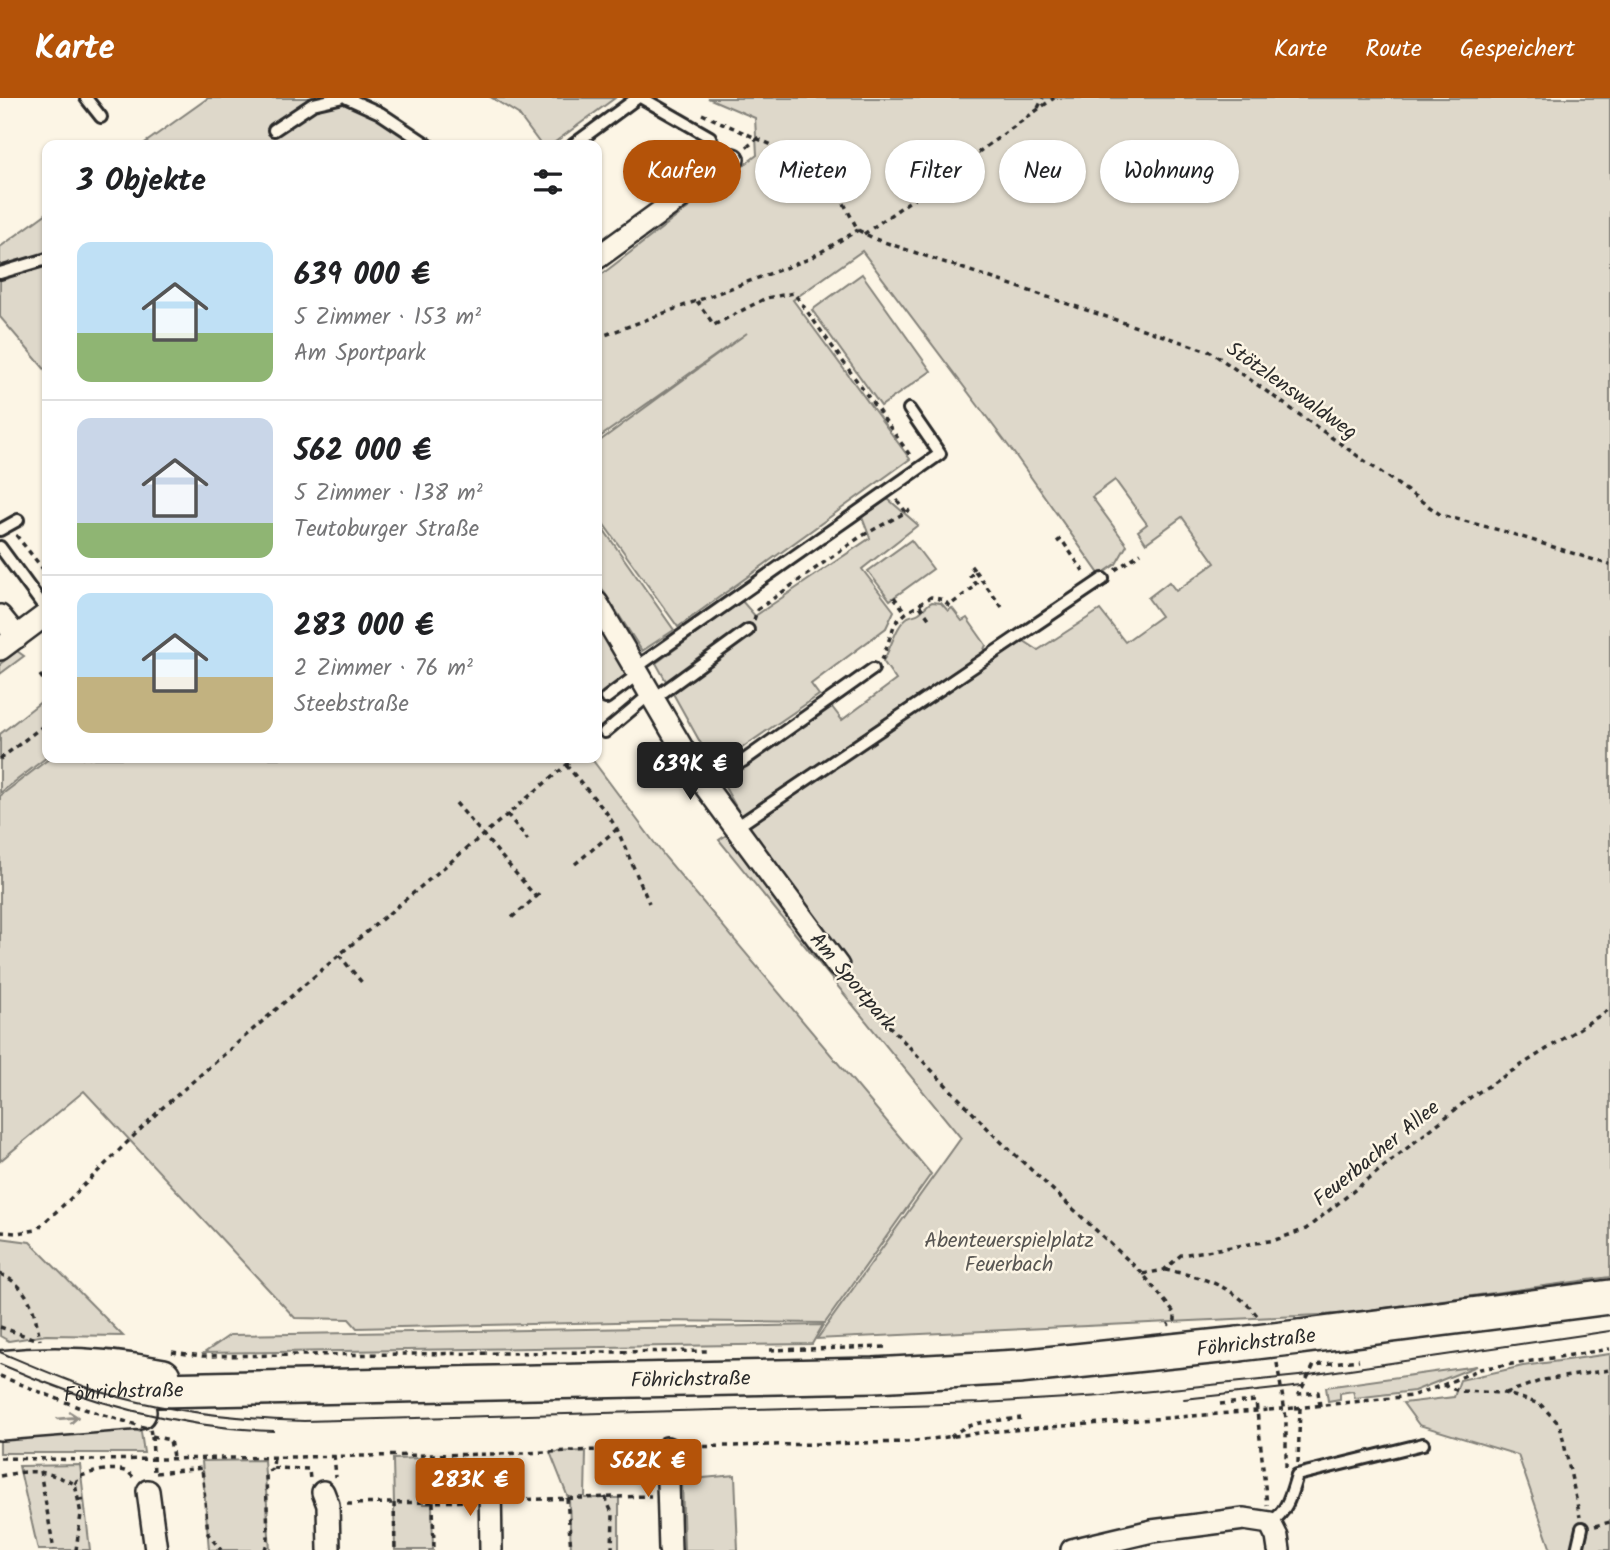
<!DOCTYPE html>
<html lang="de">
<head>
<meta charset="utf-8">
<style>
	:root { --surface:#fff; --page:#f6f6f6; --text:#202124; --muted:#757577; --line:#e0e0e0; --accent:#b45309 }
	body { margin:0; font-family:Kalam,sans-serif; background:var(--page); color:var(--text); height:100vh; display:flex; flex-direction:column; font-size:26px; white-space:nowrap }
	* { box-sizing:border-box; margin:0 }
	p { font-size:23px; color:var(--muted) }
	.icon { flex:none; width:38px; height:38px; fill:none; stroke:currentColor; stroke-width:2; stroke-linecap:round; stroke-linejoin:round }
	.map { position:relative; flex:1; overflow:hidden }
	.drawer { position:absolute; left:42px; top:42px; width:560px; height:623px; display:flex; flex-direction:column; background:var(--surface); border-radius:14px; box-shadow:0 2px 5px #0004 }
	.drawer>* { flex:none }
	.top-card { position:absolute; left:623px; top:42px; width:665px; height:63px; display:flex; gap:14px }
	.price { position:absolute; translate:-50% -60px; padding:0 16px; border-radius:7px; background:var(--accent); color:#fff; font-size:23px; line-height:46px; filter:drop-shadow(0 2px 4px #0008) }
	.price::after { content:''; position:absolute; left:50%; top:42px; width:21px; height:16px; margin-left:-10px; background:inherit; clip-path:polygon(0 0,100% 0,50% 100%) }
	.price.on { background:#222; color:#fff }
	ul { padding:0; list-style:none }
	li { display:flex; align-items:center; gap:21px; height:175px; padding:0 35px }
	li+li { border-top:2px solid var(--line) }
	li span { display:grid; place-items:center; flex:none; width:196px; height:140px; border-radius:14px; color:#555 }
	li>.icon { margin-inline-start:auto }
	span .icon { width:84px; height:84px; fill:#fffc; stroke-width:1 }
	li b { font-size:30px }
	h2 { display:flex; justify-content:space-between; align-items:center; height:84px; padding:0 35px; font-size:30px }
	.chip { padding:0 24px; border-radius:32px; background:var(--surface); box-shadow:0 2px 5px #0004; font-size:24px; line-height:63px }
	.chip.on { background:var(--accent); color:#fff }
	header { display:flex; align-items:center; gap:42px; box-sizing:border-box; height:98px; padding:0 35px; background:var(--accent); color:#fff }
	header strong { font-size:33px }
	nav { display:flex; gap:38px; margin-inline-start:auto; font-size:24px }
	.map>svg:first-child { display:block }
	.green { fill:#ded8ca; stroke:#84827a; stroke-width:2 }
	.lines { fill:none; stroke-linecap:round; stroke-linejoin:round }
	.lane-casing { stroke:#2b2b2b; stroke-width:16 }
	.street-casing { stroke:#2b2b2b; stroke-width:26 }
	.primary-casing { stroke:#2b2b2b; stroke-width:38 }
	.path { stroke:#2b2b2b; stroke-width:3.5; stroke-dasharray:5 5; stroke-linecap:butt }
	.lane { stroke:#fcf5e5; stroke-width:10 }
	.street { stroke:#fcf5e5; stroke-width:21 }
	.primary { stroke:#fcf5e5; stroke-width:33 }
	.tram { stroke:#2b2b2b; stroke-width:2 }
	.primary-bridge-casing { stroke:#2b2b2b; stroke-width:38; stroke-linecap:butt }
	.path-bridge { stroke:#2b2b2b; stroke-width:3.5; stroke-dasharray:5 5; stroke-linecap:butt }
	.primary-bridge { stroke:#fcf5e5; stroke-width:33 }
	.oneway { stroke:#949088 }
	.labels { text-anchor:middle; stroke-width:5; stroke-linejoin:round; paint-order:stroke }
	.street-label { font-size:21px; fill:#2b2b2b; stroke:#fcf5e5 }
	.park-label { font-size:21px; fill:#585653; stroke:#fcf5e5 }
</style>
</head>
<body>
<header>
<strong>Karte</strong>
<nav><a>Karte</a><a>Route</a><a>Gespeichert</a></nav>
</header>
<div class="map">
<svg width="1610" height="1452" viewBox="0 0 1610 1452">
	<rect width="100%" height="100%" fill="#fcf5e5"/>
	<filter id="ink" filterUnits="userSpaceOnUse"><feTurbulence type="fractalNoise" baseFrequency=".0143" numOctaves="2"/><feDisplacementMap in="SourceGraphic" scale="14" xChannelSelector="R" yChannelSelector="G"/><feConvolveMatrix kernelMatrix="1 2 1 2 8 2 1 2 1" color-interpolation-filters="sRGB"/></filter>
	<g filter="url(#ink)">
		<!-- green -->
		<g class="green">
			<polygon points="208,0 351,0 420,47 142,47"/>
			<polygon points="492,0 615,0 551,47 541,47 518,16"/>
			<polygon points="708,0 1610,0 1610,1179 1340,1216 817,1241 961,1040 719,742 1024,543 1038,552 1100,512 1125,544 1161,518 1148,500 1169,484 1176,493 1215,465 1182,419 1146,445 1138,433 1147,426 1115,382 1092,399 1127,447 1116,466 1100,477 1016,358 862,153 793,202 910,361 678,529 597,417 597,345 747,235 597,341 597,180 757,57 755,20"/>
			<polygon points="47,115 47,274 0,219 0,149"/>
			<polygon points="862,176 931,273 881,308 812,212"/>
			<polygon points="888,401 918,427 862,471 894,513 886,530 811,586 819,597 714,669 656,565 742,503 755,518 870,440 862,419"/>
			<polygon points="597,422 674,532 642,553 597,483"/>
			<polygon points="911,442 933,471 890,502 868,473"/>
			<path d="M932 504 941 505 948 513 952 510 962 523 967 520 986 547 983 554 741 718 721 682 747 668 832 609 842 622 896 582 883 563C892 549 895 528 908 519 912 517 916 517 919 515 925 511 925 507 932 504Z"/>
			<polygon points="597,524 628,576 598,600 597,598"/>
			<polygon points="17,553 24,558 0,576 0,566"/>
			<polygon points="47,599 47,659 0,695 0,636"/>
			<polygon points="50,660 591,660 665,759 931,1076 825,1225 658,1223 357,1230 349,1221 295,1220 84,993 0,1063 0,698"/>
			<polygon points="0,1140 30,1144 123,1238 46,1237 9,1243 0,1238"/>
			<polygon points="823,1227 812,1246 204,1255 230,1237"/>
			<polygon points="1610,1256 1610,1452 1551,1452 1518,1357 1419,1327 1403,1305 1454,1299 1460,1282 1523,1268"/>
			<polygon points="1477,1268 1414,1293 1355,1300 1353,1293 1340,1295 1340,1301 1328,1303 1326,1289"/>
			<polygon points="116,1326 141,1334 144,1355 0,1355 0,1335"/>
			<polygon points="586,1353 585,1400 619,1400 619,1452 571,1452 569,1402 550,1354"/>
			<polygon points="423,1360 423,1406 432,1406 433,1452 395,1452 393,1361"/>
			<polygon points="264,1362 270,1452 209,1452 202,1363"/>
			<polygon points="80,1367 90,1452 38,1452 19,1368"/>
			<polygon points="735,1377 738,1452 684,1452 682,1382"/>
		</g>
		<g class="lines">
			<!-- lane casing -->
			<g class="lane-casing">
				<g id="lane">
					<polyline points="86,0 101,19"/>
					<polyline points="347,0 380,15 428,47"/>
					<polyline points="642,0 710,39 721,69"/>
					<polyline points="274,32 313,6 339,0"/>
					<polyline points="573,47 637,0"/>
					<polyline points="0,175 47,161"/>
					<polyline points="0,432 18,422"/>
					<polyline points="0,449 47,513"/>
					<polyline points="634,571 940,356 909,311"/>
					<polyline points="606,600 637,577"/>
					<polyline points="652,602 748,532"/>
					<polyline points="605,634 649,597"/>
					<polyline points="702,684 743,663 873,571"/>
					<polyline points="735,730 1103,481"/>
					<path d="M1270 1425C1288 1413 1291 1396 1297 1377L1423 1346"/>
					<polyline points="1577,1452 1582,1430"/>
				</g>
			</g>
			<!-- street casing -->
			<g class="street-casing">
				<g id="street">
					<polyline points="597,160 733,61"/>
					<polyline points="597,505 702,684 838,868"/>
					<polyline points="0,518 17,539"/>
					<polyline points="0,551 47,516"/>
					<polyline points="667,1350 670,1452"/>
					<polyline points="490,1386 491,1452"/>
					<polyline points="148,1393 156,1452"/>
					<polyline points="323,1394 328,1407 329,1452"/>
					<polyline points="1072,1452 1152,1433 1244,1421 1270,1425 1277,1439 1279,1452"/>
				</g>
			</g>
			<!-- primary casing -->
			<g class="primary-casing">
				<g id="primary">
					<polyline points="1299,1239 1610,1199"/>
					<path d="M0 1270C56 1264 108 1267 163 1278"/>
					<path id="s1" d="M0 1302 111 1293 874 1277 1018 1269 1239 1246"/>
					<polyline points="0,1325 139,1314"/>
				</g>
			</g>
			<!-- path -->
			<g class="path">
				<polyline points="1038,10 1043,0"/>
				<polyline points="702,16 774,48 840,98 858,132"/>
				<polyline points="747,49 759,39"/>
				<polyline points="858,132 875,141 1211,254 1441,417 1503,433 1610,467"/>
				<polyline points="864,136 1054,0"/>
				<polyline points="697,203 714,227 766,200 794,195 912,360"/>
				<polyline points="597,240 809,161 858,132"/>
				<polyline points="897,402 906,414"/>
				<polyline points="16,437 47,476"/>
				<polyline points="1057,444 1061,441 1086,477"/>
				<polyline points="1115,472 1141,455"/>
				<polyline points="975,473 1002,509"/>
				<polyline points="894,499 906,515"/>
				<polyline points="920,508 930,522"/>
				<polyline points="754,522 757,512 860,439 910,412"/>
				<polyline points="882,562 895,525 906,515 931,499 944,502 949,508 977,487 970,478 975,473 970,467"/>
				<polyline points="40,577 47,587"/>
				<polyline points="0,661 47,625"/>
				<polyline points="566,667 606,714 617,731 649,805"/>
				<polyline points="456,705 536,799 509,822"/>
				<polyline points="507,716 528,742"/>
				<polyline points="575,766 617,731"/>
				<polyline points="536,799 543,793"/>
				<polyline points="339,857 364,887"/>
				<polyline points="849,882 865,903 996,1039 1143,1176 1175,1216 1175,1222 1168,1227"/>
				<polyline points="0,1134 17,1135 36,1132 70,1101 161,1011 339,857 575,660"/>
				<path d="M1165 1172C1200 1178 1237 1189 1258 1219"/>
				<path d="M0 1176C29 1188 35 1213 40 1242"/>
				<polyline points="1143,1176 1164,1172 1181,1157 1275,1142 1306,1131 1471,999 1610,911"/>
				<polyline points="0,1229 35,1241"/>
				<polyline points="770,1252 889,1249"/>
				<polyline points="172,1254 202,1258 710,1253"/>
				<polyline points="1277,1265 1286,1320 1286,1369"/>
				<polyline points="1443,1287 1459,1293 1504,1295 1540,1306 1560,1327 1580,1419"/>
				<polyline points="1506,1295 1543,1282 1610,1272"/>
				<polyline points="1220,1306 1256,1303 1267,1407"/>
				<polyline points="1320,1308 1318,1294 1299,1296 1314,1267 1359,1262"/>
				<polyline points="1295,1310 1411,1298 1443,1287 1480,1271 1610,1251"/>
				<polyline points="152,1338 154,1375"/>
				<polyline points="152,1338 170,1342 173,1359"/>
				<path d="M951 1339C968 1322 998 1323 1021 1320"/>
				<polyline points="684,1349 907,1344 987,1334 1269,1312"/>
				<polyline points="334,1357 336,1379"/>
				<polyline points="0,1360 92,1362 497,1356 649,1350"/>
				<polyline points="1298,1365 1300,1310"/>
				<polyline points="273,1370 309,1371 310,1382"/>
				<polyline points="40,1373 54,1452"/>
				<polyline points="156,1375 202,1370 208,1436 221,1452"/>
				<path d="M0 1378C34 1371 44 1372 75 1386L81 1416 76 1452"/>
				<path d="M75 1386 79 1379C91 1374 114 1368 127 1374 130 1375 133 1379 136 1382"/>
				<polyline points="605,1399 613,1417 612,1452"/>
				<polyline points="567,1400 571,1452"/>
				<polyline points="79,1402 88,1401"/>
				<polyline points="508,1402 651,1398"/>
				<polyline points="433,1404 434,1452"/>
				<polyline points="394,1405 395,1452"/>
				<polyline points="347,1406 473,1403"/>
				<polyline points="1595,1428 1610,1424"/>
				<polyline points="265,1452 268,1440 266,1375 273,1370 274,1358"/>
			</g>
			<!-- lane -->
			<use href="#lane" class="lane"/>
			<!-- street -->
			<use href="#street" class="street"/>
			<!-- primary -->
			<use href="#primary" class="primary"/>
			<!-- tram -->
			<g class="tram">
				<path d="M0 1254C33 1268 67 1283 101 1294 167 1314 236 1321 304 1323L983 1305 1102 1298 1309 1277 1610 1233"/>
				<path d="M0 1266C88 1305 178 1330 274 1333"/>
				<polyline points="1184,1301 1302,1288"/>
			</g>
			<!-- primary-bridge casing -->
			<g class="primary-bridge-casing">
				<polyline id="primary-bridge" points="1239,1246 1299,1239"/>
			</g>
			<!-- path-bridge -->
			<g class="path-bridge">
				<polyline points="0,1278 78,1309 150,1331 151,1336"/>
				<polyline points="1269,1312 1295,1310"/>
			</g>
			<!-- primary-bridge -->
			<use href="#primary-bridge" class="primary-bridge"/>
		</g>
		<!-- one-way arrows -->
		<defs><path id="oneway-shaft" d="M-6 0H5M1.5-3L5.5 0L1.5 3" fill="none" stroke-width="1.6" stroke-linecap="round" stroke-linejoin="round" transform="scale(1.75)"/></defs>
		<use class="oneway" href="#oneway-shaft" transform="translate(68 1320) rotate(-5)"/>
	</g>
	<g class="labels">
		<!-- street labels -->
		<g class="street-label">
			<text transform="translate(1292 292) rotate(35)" y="7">Stötzlenswaldweg</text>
			<text transform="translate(853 883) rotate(50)" y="7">Am Sportpark</text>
			<text transform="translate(1376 1055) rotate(-39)" y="7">Feuerbacher Allee</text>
			<text transform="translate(1256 1244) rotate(-7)" y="7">Föhrichstraße</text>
			<text dy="7" stroke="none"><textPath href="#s1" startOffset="691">Föhrichstraße</textPath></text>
			<text dy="7" stroke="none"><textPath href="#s1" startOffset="124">Föhrichstraße</textPath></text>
		</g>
		<!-- park labels -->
		<g class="park-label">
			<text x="1009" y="1149">Abenteuerspielplatz<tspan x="1009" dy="24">Feuerbach</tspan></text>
		</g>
	</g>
</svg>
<b class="price on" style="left:690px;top:704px">639K €</b>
<b class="price" style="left:648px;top:1401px">562K €</b>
<b class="price" style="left:470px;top:1420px">283K €</b>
<div class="top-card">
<a class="chip on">Kaufen</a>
<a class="chip">Mieten</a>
<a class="chip">Filter</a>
<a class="chip">Neu</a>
<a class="chip">Wohnung</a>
</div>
<section class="drawer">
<h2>3 Objekte<svg class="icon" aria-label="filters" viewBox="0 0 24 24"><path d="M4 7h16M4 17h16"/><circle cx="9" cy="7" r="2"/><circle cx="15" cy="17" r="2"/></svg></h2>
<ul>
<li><span style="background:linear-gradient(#bfe0f5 65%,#8fb573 0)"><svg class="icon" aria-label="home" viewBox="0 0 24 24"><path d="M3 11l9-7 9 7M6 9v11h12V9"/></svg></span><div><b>639 000 €</b><p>5 Zimmer · 153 m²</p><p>Am Sportpark</p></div></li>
<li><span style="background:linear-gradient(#c9d6e8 75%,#8fb573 0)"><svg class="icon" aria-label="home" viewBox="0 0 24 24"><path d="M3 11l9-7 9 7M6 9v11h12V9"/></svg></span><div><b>562 000 €</b><p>5 Zimmer · 138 m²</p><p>Teutoburger Straße</p></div></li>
<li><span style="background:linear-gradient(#bfe0f5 60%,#c2b280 0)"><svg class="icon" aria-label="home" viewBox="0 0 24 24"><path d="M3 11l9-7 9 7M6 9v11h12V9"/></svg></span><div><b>283 000 €</b><p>2 Zimmer · 76 m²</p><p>Steebstraße</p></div></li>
</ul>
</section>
</div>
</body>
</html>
